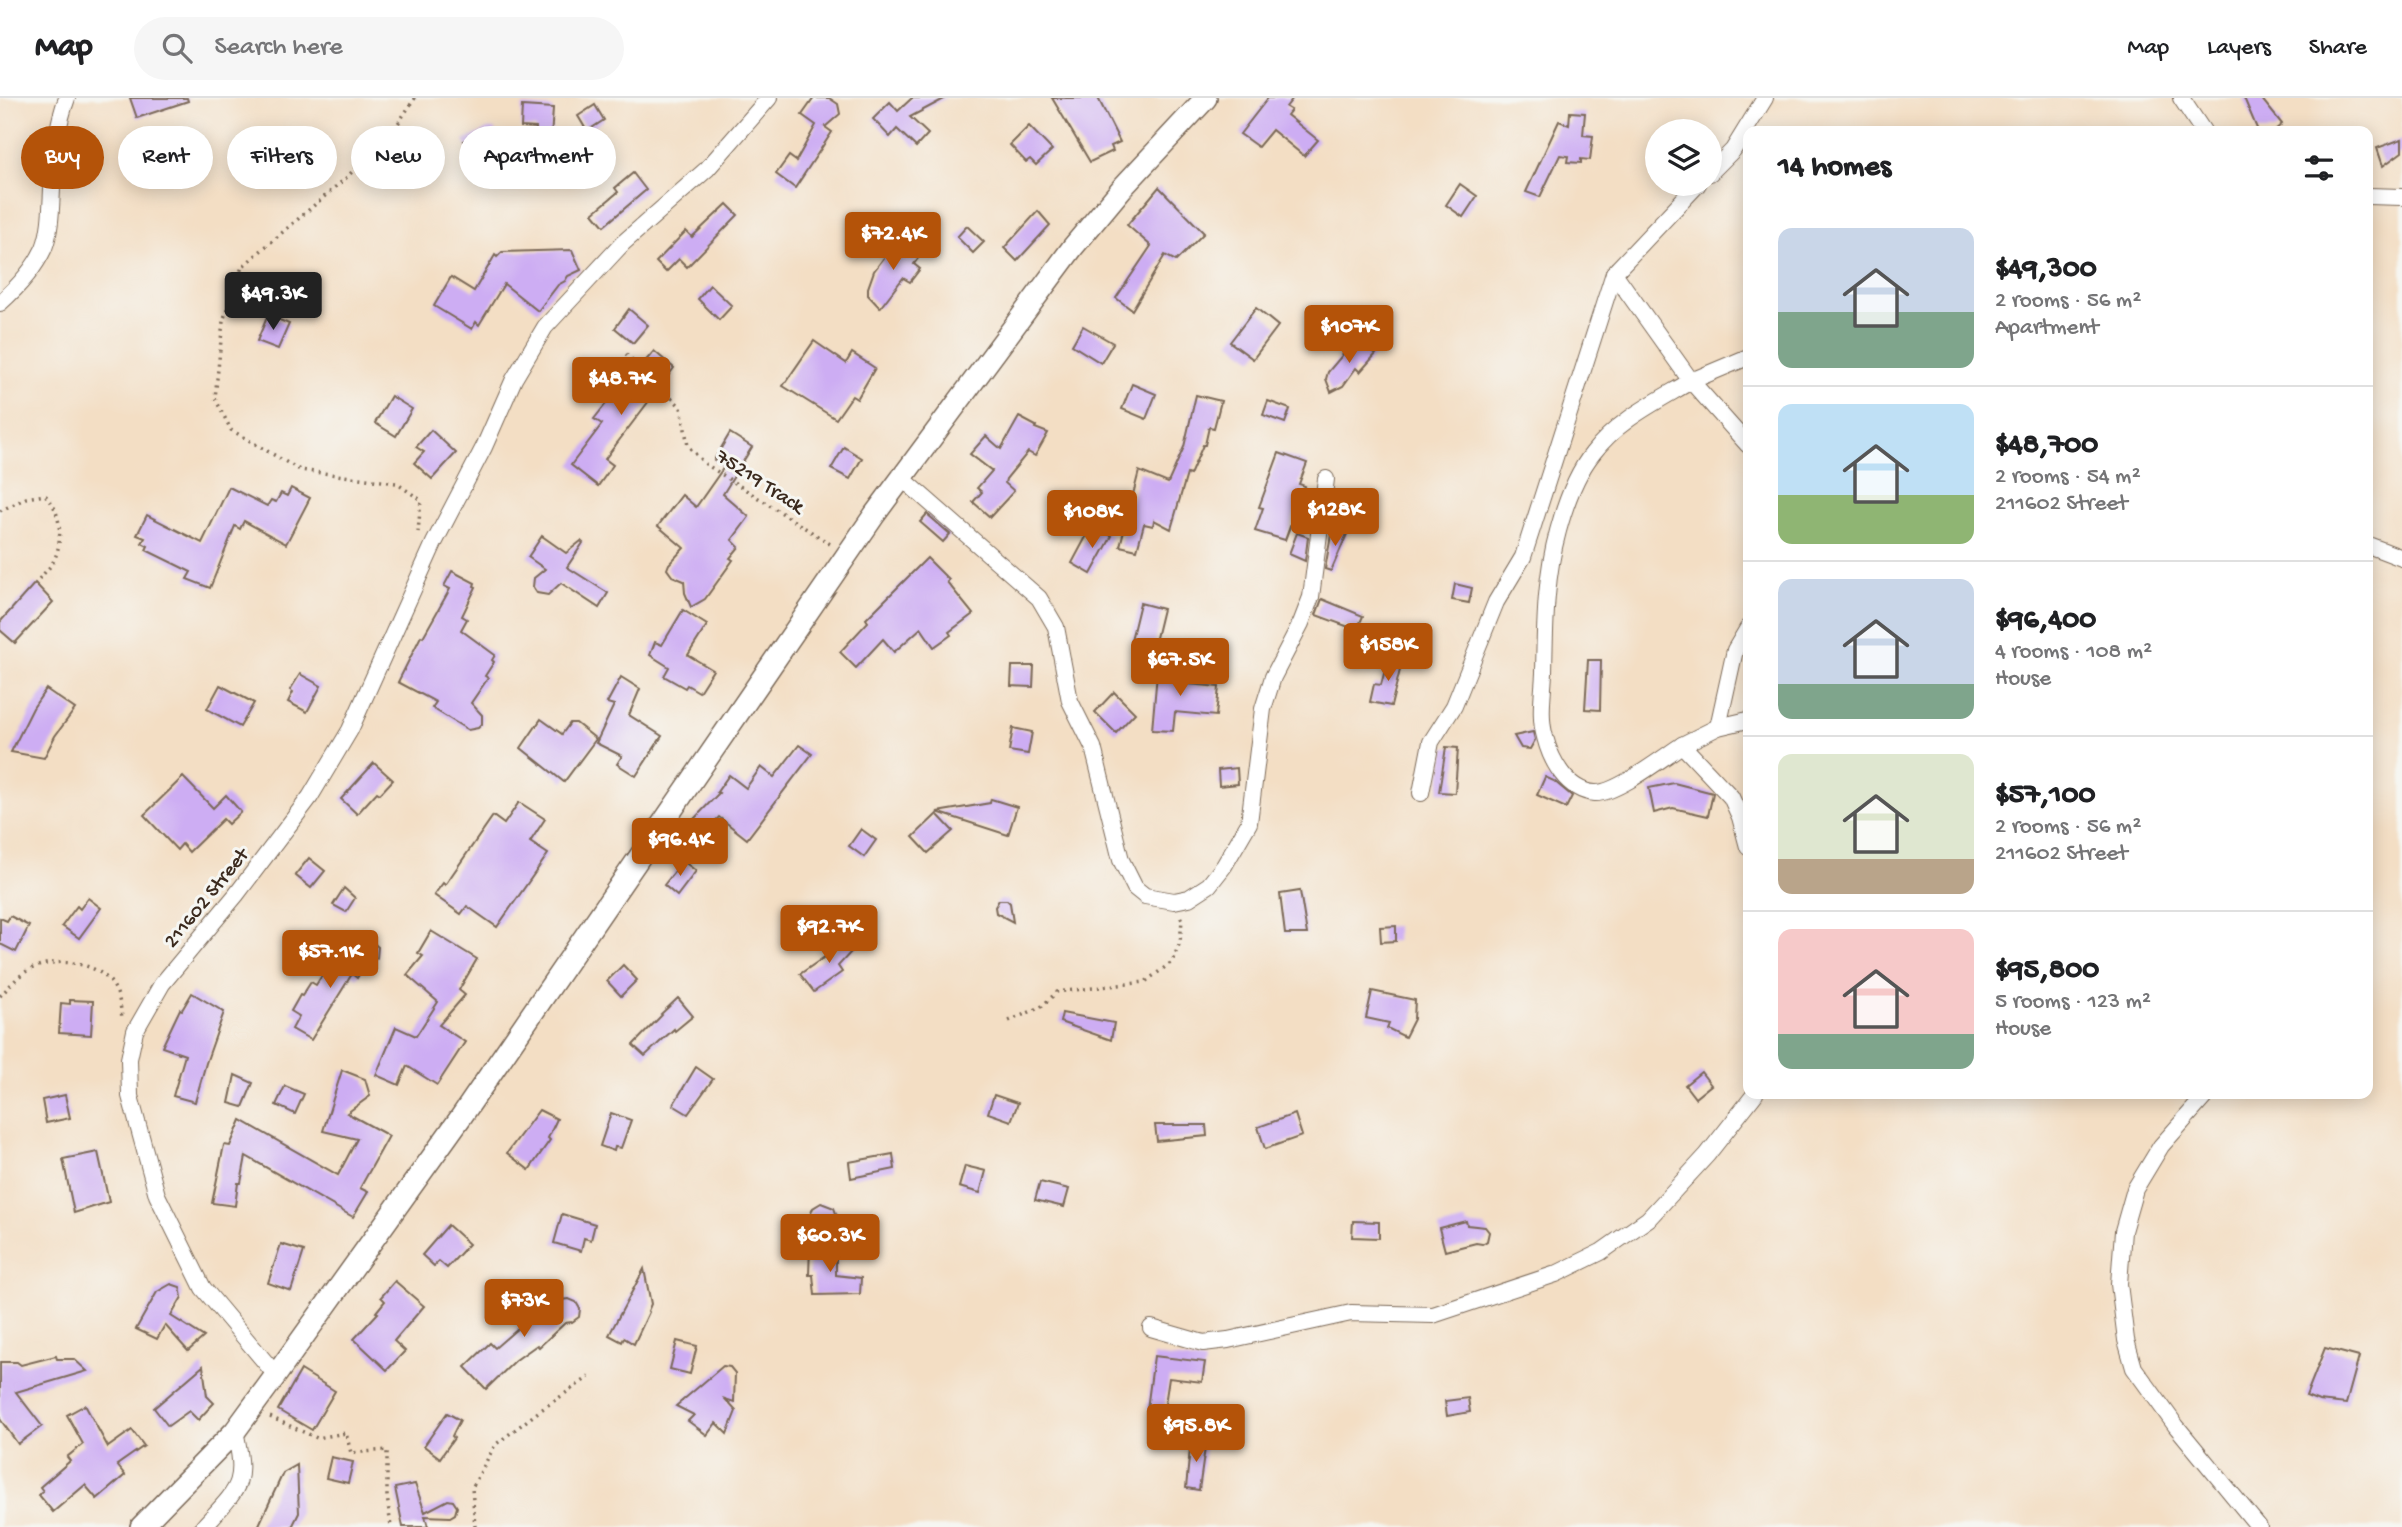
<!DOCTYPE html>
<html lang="en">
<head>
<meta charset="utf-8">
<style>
	:root { --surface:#fff; --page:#f6f6f6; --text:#202124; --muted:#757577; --line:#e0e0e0; --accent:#b45309 }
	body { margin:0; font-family:"Gochi Hand",sans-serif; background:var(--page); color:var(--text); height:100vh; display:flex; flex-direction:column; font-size:26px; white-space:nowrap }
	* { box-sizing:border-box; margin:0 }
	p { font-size:23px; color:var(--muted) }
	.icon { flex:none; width:38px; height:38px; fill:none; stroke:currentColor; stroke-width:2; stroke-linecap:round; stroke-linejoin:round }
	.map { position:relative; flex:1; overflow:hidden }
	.side { position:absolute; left:1743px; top:28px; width:630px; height:973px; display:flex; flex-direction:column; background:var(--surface); border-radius:14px; box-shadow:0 4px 18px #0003 }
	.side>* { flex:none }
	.hud { position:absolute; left:21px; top:28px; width:665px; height:63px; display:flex; gap:14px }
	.buttons { position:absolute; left:1645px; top:21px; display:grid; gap:14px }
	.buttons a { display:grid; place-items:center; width:77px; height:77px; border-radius:50%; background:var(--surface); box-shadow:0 4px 18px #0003; font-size:35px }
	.price { position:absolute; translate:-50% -60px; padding:0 16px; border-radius:7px; background:var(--accent); color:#fff; font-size:23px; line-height:46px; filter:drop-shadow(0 2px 4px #0008) }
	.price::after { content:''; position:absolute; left:50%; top:42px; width:21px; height:16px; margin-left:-10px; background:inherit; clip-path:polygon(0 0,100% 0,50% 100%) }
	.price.current { background:#222; color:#fff }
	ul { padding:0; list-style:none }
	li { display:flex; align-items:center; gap:21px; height:175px; padding:0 35px }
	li+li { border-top:2px solid var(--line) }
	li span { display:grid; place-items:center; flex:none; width:196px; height:140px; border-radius:14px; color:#555 }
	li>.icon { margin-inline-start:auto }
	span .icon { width:84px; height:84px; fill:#fffc; stroke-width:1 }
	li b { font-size:30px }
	h2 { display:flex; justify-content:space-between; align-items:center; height:84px; padding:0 35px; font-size:30px }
	.tag { padding:0 24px; border-radius:32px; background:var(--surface); box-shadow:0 4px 18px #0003; font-size:24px; line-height:63px }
	.tag.current { background:var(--accent); color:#fff }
	header { display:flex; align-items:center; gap:42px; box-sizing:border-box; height:98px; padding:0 35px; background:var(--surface); border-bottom:2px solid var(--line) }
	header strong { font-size:33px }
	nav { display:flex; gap:38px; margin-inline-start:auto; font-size:24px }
	.search { width:490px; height:63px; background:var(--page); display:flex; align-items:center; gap:18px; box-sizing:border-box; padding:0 24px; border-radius:38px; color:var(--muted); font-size:26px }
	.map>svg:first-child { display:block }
	.building { fill:#cdadf3 }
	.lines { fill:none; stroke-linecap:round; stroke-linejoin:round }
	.minor-casing { stroke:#7b6958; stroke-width:18 }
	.tertiary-casing { stroke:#7b6958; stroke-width:24 }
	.path { stroke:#7b6958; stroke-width:3.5; stroke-dasharray:2 5; stroke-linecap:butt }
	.minor { stroke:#fff; stroke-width:16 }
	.tertiary { stroke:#fff; stroke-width:21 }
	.labels { text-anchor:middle; stroke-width:6; stroke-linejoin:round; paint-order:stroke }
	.street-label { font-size:21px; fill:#3b2a1e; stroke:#f6f6f2 }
</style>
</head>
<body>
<header>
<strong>Map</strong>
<div class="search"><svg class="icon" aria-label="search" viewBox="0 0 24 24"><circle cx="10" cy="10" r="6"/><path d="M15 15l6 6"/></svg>Search here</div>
<nav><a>Map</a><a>Layers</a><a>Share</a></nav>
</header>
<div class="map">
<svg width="2402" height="1429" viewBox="0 0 2402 1429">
	<rect width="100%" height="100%" fill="#f6f6f2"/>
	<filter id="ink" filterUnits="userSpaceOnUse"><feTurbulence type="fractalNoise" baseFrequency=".0143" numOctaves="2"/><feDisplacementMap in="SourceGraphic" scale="14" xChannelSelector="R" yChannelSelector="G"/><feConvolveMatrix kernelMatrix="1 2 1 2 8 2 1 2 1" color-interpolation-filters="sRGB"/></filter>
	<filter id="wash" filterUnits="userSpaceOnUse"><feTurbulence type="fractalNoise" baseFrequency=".00686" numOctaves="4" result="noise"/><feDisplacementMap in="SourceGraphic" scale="28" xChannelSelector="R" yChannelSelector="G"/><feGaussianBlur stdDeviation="1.57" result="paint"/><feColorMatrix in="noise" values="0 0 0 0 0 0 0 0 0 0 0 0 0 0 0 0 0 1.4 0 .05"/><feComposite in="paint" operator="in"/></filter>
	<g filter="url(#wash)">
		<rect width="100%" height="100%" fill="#f3dec4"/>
		<g id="blocks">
			<!-- building -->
			<g class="building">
				<polygon points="130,0 187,0 188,3 137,20"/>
				<polygon points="814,0 829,0 838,6 840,16 825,29 832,34 795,90 776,76 789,58 796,63 816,27 802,17"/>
				<polygon points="912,0 946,0 910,19 928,36 916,49 897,31 890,39 873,21 890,4 898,13"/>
				<polygon points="1052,0 1098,0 1120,44 1111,48 1113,53 1090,64"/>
				<polygon points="1268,0 1293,0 1286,9 1291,12 1287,17 1318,42 1304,58 1272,32 1258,49 1240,36"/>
				<polygon points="2244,0 2261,0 2282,26 2274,33 2258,33"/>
				<polygon points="595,7 604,22 587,33 578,18"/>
				<polygon points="522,8 553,10 551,41 536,40 536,30 521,29"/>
				<polygon points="1570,14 1585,15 1583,37 1593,38 1590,62 1581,61 1581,65 1567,64 1568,58 1560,57 1540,99 1526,94 1559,23 1569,27"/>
				<polygon points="1029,28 1052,52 1036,67 1030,61 1026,64 1010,47"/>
				<polygon points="488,31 494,31 511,60 483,76 464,43"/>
				<polygon points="2402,41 2402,54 2383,68 2377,50"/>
				<polygon points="633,75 646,92 604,128 593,115 618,94 615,90"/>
				<polygon points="1460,86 1477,98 1463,119 1446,107"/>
				<polygon points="1159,89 1204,135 1176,163 1165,157 1132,212 1116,200 1151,148 1127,127"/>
				<polygon points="727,106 738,117 687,169 679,161 666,174 656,164 686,133 692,139"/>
				<polygon points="1038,113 1050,127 1017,163 1004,150"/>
				<polygon points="967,128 984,144 973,155 957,139"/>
				<polygon points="899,140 921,156 914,166 920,171 910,184 903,180 880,210 868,197 868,190 874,173"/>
				<polygon points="572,152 581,172 568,178 565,183 558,187 538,213 504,186 479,227 476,224 472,231 434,208 451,179 474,193 495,157 497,159 502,154"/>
				<polygon points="710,187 732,208 719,222 698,201"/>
				<polygon points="1256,210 1278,228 1253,261 1230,244"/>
				<polygon points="629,211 648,227 633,245 615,230"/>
				<polygon points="268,217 289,226 278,251 257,243"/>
				<polygon points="1083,228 1113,245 1101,265 1072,247"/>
				<polygon points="814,243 846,265 852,255 875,270 857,301 852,298 836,321 783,288"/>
				<polygon points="1362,243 1376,256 1360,274 1356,270 1343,288 1331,294 1326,281 1328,274 1350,248 1354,252"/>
				<polygon points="654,253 674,270 605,361 613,367 598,388 571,367 602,326 594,321 624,283 627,285"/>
				<polygon points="1132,286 1156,296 1146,321 1122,311"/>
				<polygon points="1196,297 1221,303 1214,330 1209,329 1205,347 1203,347 1190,377 1187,376 1171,431 1154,422 1153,428 1144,426 1137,452 1120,448 1139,373 1168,385 1184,349"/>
				<polygon points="391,298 412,311 396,338 375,325"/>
				<polygon points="1268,303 1290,311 1285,325 1263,317"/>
				<polygon points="1019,319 1036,328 1035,330 1048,335 1035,358 1028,354 1006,381 1005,385 1014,393 990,419 973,404 982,394 977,390 992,373 970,356 986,338 1001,351"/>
				<polygon points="431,332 456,355 432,381 414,365 424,354 416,349"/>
				<polygon points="730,335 752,349 723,396 749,419 732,442 739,449 730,460 733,462 705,501 691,509 685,495 684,483 672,478 667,471 669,466 684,450 658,428 682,397 696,409 724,369 714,362"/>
				<polygon points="844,349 862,360 850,381 831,371"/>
				<polygon points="1279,355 1307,365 1299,386 1305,388 1285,442 1255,433 1263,410 1259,409"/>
				<polygon points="229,389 267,408 271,402 276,404 281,395 287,398 291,390 310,400 286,446 244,423 240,431 235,428 210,490 187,481 191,474 146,452 148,448 142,445 145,440 137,437 147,417 202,445"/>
				<polygon points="927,416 950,436 943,444 920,424"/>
				<polygon points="1095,429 1112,438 1091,476 1072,465 1087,437 1090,439"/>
				<polygon points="1332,431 1347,436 1331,473 1325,471"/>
				<polygon points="1297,435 1308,439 1305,463 1289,456"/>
				<polygon points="542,438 566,455 581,443 583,445 567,469 608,495 599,510 561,485 548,497 537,495 533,489 534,480 545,471 528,459"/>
				<polygon points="927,460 949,482 947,484 973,516 949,534 951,537 934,549 921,530 894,554 883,541 856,570 840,554 868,524 866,521"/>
				<polygon points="452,473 475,485 474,488 476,489 462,518 467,521 461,532 495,557 492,562 494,564 485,578 488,580 471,605 482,617 482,626 478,630 468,632 432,610 436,604 398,584 421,538 423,539 450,491 444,488"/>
				<polygon points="35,485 53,504 15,545 0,532 0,524"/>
				<polygon points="1455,486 1472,490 1469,505 1452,502"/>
				<polygon points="1322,501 1363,518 1357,532 1316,517"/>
				<polygon points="1140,505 1163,511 1154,548 1131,542"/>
				<polygon points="683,512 707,527 688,557 713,572 699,594 687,587 685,590 664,578 669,569 650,557 655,544 662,547"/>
				<polygon points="1389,557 1403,560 1391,608 1370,604 1374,586 1381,587"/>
				<polygon points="1588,562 1601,562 1600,612 1585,611"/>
				<polygon points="1158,564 1181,567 1179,585 1219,589 1216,618 1175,614 1173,633 1152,632"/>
				<polygon points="1012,568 1034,568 1033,589 1011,588"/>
				<polygon points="300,576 321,588 307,614 288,604 293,594 290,592"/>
				<polygon points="621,579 640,591 629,617 662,638 636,678 617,666 622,658 596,645 614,607 607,605"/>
				<polygon points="220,587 254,605 240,629 207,611"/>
				<polygon points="46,591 75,611 55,638 44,660 11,654 33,610"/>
				<polygon points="1114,594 1135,615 1116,635 1095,614"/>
				<polygon points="541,621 562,636 570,625 576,625 596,641 564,684 521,650"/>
				<polygon points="1013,630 1032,634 1028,656 1009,653"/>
				<polygon points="1533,634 1535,642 1530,651 1521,650 1514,638"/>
				<polygon points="799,647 812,656 747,741 719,719 706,733 694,721 719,695 717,694 729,677 746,690 761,669 774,679"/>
				<polygon points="1446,649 1458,650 1455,695 1439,694"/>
				<polygon points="374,665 393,682 380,696 377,694 357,716 341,701"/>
				<polygon points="1237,670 1238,686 1219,688 1218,672"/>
				<polygon points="183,679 213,710 226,697 241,714 228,726 223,721 189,754 182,746 177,752 144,717"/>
				<polygon points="1545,679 1554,683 1572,698 1566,710 1537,697"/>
				<polygon points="1674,685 1713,695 1708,718 1673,710 1654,715 1649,690"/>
				<polygon points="991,701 1017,709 1008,737 937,714 990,705"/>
				<polygon points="519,704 545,721 530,744 548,756 497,829 467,808 461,816 434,797 443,785 445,787 493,718 504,726"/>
				<polygon points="937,716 953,733 928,755 913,739"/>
				<polygon points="861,731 876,742 864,759 849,748"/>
				<polygon points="309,760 325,773 311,790 295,777"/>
				<polygon points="683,763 696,773 677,798 664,787"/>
				<polygon points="344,790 355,800 346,814 333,807"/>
				<polygon points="1300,793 1307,836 1285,836 1280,796"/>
				<polygon points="88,800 101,810 79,840 62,828 77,808 80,811"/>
				<polygon points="999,802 1007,802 1010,805 1013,824 996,815 995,809"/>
				<polygon points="10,818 29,828 16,854 0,846 0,820 7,823"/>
				<polygon points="1396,828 1396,843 1381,844 1380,829"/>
				<polygon points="431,833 477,861 459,892 465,897 439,927 465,944 437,987 407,968 399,987 376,977 396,929 416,938 438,904 407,877 423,858 418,855"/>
				<polygon points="858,836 863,841 838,868 842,874 814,894 800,876"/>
				<polygon points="370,842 378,849 377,860 365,867 357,880 352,876 311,942 292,931 299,918 291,913 300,897 302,898 311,884 316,887 323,876 345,858 350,861 360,845"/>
				<polygon points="623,867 637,882 621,898 607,883"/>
				<polygon points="1372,893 1415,902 1414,921 1405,939 1387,930 1389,925 1366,920"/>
				<polygon points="192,895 224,914 206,965 195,1004 173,998 185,957 162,949 180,911 182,912"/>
				<polygon points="678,900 693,918 675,933 674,931 645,958 633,947 662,917 661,916"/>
				<polygon points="70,902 93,903 91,937 59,935 61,905 70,906"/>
				<polygon points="1062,915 1114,925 1111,942 1060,924"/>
				<polygon points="696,969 713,981 688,1016 673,1007"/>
				<polygon points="342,972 365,981 370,998 347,1015 389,1038 360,1090 368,1094 353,1119 246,1058 241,1085 238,1085 235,1108 212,1105 224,1047 230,1048 241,1022 338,1077 357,1041 323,1033"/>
				<polygon points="1701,974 1711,987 1695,1000 1685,987"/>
				<polygon points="235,977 253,985 243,1009 229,1005"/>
				<polygon points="285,988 304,996 295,1016 276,1007"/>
				<polygon points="65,997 70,1020 46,1025 42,1002"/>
				<polygon points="994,997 1018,1005 1011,1023 988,1015"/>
				<polygon points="539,1012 557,1021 548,1040 550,1042 529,1072 507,1055"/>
				<polygon points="611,1015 631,1022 621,1050 615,1049 614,1053 600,1048"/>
				<polygon points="1295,1016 1302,1038 1265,1051 1258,1029"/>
				<polygon points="1155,1027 1206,1027 1207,1038 1157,1043"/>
				<polygon points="98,1054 109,1104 74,1115 63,1061"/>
				<polygon points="893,1056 895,1071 851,1080 849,1064"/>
				<polygon points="965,1068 986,1073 980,1095 959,1089"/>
				<polygon points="1040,1084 1069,1091 1064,1109 1035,1102"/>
				<polygon points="821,1105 834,1110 837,1118 835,1127 820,1143 810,1118 813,1110"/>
				<polygon points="562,1116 595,1126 591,1142 584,1140 581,1153 554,1145"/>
				<polygon points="1353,1123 1379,1124 1379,1140 1352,1139"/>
				<polygon points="1466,1123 1467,1127 1485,1129 1489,1134 1487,1143 1482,1146 1476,1145 1445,1153 1439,1130"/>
				<polygon points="448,1127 469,1146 447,1170 439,1163 434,1168 422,1157"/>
				<polygon points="281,1146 304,1153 291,1193 268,1185"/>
				<polygon points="810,1149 836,1150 836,1177 861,1180 860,1196 815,1197 813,1177 809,1177"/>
				<polygon points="644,1171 651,1206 648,1213 649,1214 634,1246 624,1240 622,1244 609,1237"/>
				<polygon points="395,1183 424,1208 394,1243 405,1253 387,1272 354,1241 378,1215 376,1214 385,1203 381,1199"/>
				<polygon points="171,1186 180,1189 182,1199 171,1218 204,1239 188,1253 165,1227 157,1241 136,1231 157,1194"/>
				<polygon points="550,1193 560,1202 569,1201 576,1204 580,1211 579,1219 572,1224 565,1225 539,1249 537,1247 516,1262 486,1291 465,1269 490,1245 495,1250 527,1222"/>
				<polygon points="677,1243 697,1248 690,1276 670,1271"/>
				<polygon points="2325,1250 2359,1259 2346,1306 2319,1303 2306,1298"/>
				<polygon points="56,1258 57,1261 74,1261 87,1273 16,1294 42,1328 18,1346 0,1321 0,1264 17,1264 21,1267"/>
				<polygon points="1154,1258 1205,1264 1202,1284 1169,1280 1164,1313 1147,1311"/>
				<polygon points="203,1268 207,1298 214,1305 198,1322 189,1313 168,1328 154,1310"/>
				<polygon points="723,1268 730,1269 735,1275 734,1304 725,1301 736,1313 727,1336 716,1325 707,1337 688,1323 694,1317 676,1308"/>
				<polygon points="301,1272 335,1293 312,1332 278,1312"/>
				<polygon points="1468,1300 1470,1314 1447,1318 1445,1303"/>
				<polygon points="85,1307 108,1349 132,1332 144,1348 117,1367 125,1377 97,1401 85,1387 53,1414 39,1397 43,1393 40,1389 70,1363 67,1359 83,1346 67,1317"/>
				<polygon points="447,1315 460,1322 452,1338 454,1340 440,1360 424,1348"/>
				<polygon points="1191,1341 1206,1343 1199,1392 1186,1390"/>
				<polygon points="331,1359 353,1364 348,1385 326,1380"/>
				<polygon points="297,1367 299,1415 292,1429 258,1429 283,1375"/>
				<polygon points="415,1386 425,1414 448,1402 453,1403 457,1409 455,1416 450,1419 425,1418 428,1429 403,1429 395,1390"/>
			</g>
		</g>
	</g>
	<g filter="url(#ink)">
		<use href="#blocks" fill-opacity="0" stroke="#7b6958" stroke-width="2"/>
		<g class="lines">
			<!-- minor casing -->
			<g class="minor-casing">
				<g id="minor">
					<polyline points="2181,0 2203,33"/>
					<polyline points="1710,75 1733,52 1765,0"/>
					<polyline points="2368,98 2402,99"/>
					<polyline points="1614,175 1691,283 1748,259"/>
					<path d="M0 205C18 189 34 172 44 150 51 132 51 110 52 91 53 60 56 29 67 0"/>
					<path d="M1748 347 1691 283C1656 304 1618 322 1593 355 1576 376 1565 407 1558 433 1545 480 1545 527 1544 575 1543 596 1539 619 1545 639 1551 663 1567 693 1595 695 1616 696 1662 660 1682 647L1731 699 1740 719 1748 749"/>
					<polyline points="902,380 1039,500 1056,529 1070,603 1093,649 1121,762 1135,790 1145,798 1174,803 1189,800 1209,787 1224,768 1249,725 1263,611 1273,579 1301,525 1311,499 1326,381"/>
					<polyline points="2368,447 2402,460"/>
					<polyline points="1718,629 1735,552 1748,530"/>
					<polyline points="1682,647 1718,629 1748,622"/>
					<polyline points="1421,695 1431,644 1454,608 1496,504 1523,459 1614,175 1698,86"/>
					<polyline points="2207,996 2161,1048 2135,1091 2123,1133 2119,1186 2126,1242 2134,1270 2176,1328 2259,1429"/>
					<polyline points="1151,1230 1203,1245 1228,1242 1351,1215 1433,1217 1556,1176 1601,1154 1648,1121 1707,1057 1755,996"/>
					<polyline points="276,1277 203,1190 157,1097 130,998 129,961 135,933 162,886 236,797 310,699 350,632 434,445 484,349 514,281 545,229 623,145 707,71 769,0"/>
					<path d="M203 1429C240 1389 247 1387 235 1333"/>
				</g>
			</g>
			<!-- tertiary casing -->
			<g class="tertiary-casing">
				<polyline id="tertiary" points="141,1429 235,1333 276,1277 461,1019 875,416 1073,149 1123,89 1206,0"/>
			</g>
			<!-- path -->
			<g class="path">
				<polyline points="415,0 395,30 346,80 242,169 223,223 215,300 231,332 300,372 396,385 421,402 418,434"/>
				<polyline points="626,256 681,309 688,348 704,365 830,446"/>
				<path d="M0 413 26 400 45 397C61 411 63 441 55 460 52 468 44 475 38 482"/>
				<path d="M0 898C8 890 15 881 24 875 50 857 102 861 116 893 120 901 121 912 122 920"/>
				<polyline points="1009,923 1041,909 1057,894 1145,884 1172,864 1180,844 1182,822 1180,818"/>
				<polyline points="270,1319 317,1340 346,1335 351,1355 387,1352 387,1398 391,1429"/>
				<polyline points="475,1429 472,1390 495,1347 538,1314 589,1279"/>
			</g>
			<!-- minor -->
			<use href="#minor" class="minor"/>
			<!-- tertiary -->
			<use href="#tertiary" class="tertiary"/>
		</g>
	</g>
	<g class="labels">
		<!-- street labels -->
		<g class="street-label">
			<text transform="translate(761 382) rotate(33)" y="7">75219 Track</text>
			<text transform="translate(205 799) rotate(-51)" y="7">211602 Street</text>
		</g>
	</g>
</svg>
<div class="buttons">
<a><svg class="icon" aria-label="layers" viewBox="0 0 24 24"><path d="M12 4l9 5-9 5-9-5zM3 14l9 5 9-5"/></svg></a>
</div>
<b class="price" style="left:893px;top:174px">$72.4K</b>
<b class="price current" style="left:273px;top:234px">$49.3K</b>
<b class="price" style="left:1349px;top:267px">$107K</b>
<b class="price" style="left:621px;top:319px">$48.7K</b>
<b class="price" style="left:1335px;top:450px">$128K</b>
<b class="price" style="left:1092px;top:452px">$108K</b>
<b class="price" style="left:1388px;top:585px">$158K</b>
<b class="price" style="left:1180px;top:600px">$67.5K</b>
<b class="price" style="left:680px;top:780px">$96.4K</b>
<b class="price" style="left:829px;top:867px">$92.7K</b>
<b class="price" style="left:330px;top:892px">$57.1K</b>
<b class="price" style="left:830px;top:1176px">$60.3K</b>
<b class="price" style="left:524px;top:1241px">$73K</b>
<b class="price" style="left:1196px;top:1366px">$95.8K</b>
<div class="hud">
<a class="tag current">Buy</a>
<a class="tag">Rent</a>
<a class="tag">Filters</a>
<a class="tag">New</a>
<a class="tag">Apartment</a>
</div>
<section class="side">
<h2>14 homes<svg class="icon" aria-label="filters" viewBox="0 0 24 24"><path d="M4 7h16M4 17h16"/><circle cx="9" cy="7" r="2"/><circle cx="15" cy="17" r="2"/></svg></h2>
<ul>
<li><span style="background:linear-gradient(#c9d6e8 60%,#7fa58c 0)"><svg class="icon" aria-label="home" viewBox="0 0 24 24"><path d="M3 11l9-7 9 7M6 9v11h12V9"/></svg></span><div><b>$49,300</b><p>2 rooms · 56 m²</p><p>Apartment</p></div></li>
<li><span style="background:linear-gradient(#bfe0f5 65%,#8fb573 0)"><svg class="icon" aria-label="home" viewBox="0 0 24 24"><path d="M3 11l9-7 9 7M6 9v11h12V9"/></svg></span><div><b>$48,700</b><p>2 rooms · 54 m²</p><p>211602 Street</p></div></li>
<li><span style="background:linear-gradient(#c9d6e8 75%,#7fa58c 0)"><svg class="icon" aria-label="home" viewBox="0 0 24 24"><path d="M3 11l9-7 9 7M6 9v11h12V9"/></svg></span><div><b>$96,400</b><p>4 rooms · 108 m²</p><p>House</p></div></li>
<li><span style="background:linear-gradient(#dfe7d0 75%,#b9a48a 0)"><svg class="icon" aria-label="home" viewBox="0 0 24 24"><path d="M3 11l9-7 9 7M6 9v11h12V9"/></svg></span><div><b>$57,100</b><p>2 rooms · 56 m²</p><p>211602 Street</p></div></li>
<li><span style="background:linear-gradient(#f6c9c9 75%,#7fa58c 0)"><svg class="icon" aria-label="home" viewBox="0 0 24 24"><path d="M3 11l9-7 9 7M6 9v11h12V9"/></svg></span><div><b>$95,800</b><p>5 rooms · 123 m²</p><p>House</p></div></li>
</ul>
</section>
</div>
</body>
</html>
